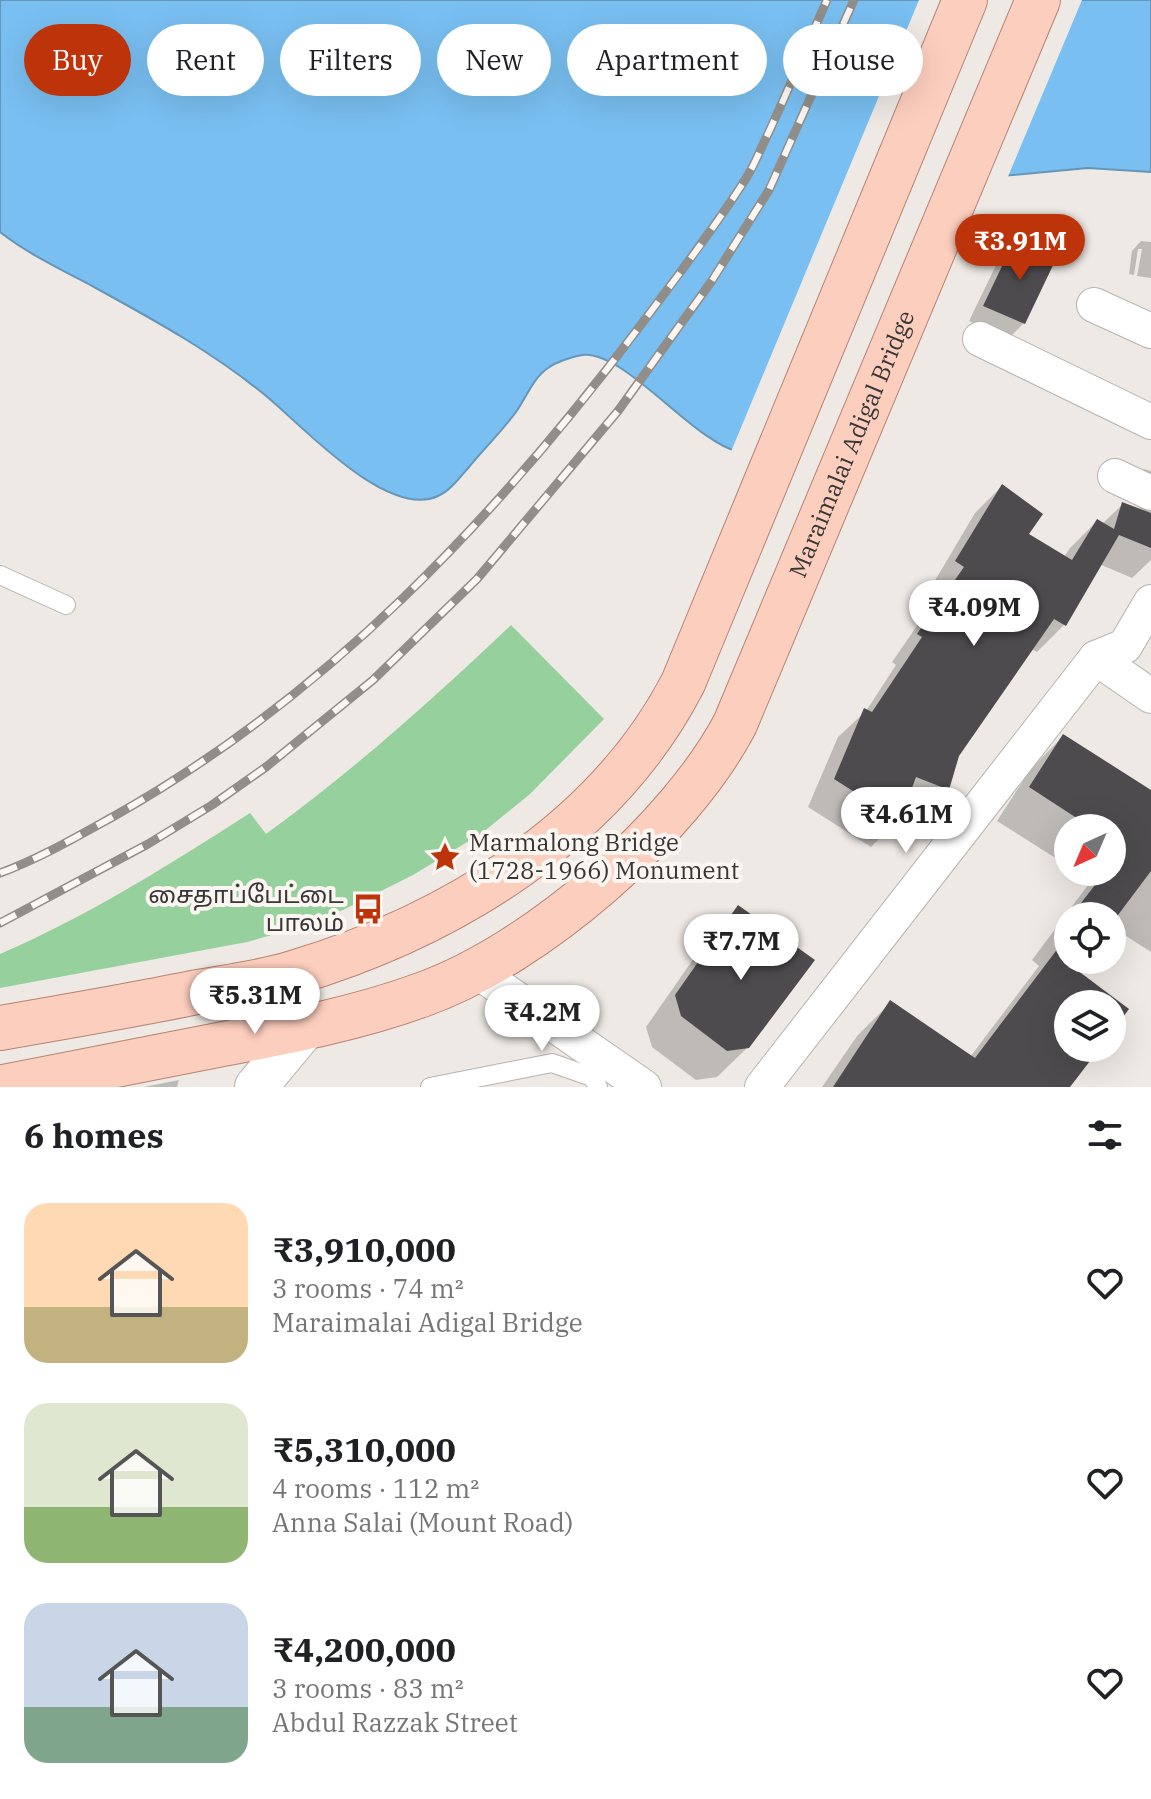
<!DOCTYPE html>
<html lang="en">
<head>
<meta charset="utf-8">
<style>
	:root { --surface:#fff; --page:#f2f2f2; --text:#202124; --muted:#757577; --accent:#bd340b }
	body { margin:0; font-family:"IBM Plex Serif","Noto Sans Tamil",serif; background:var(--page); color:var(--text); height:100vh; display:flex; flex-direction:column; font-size:30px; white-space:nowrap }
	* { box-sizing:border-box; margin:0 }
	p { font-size:26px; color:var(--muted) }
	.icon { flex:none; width:44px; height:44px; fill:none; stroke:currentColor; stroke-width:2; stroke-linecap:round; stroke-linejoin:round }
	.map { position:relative; height:1087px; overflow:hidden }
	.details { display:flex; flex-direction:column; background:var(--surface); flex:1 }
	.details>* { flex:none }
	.guide { position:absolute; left:24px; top:24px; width:1104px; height:72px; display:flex; gap:16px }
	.needle { width:52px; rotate:224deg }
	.controls { position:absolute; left:1054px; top:814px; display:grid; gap:16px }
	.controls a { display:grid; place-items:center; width:72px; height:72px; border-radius:50%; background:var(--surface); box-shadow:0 8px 32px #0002; font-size:40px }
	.price { position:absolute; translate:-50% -68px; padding:0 18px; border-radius:28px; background:#fff; color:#222; font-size:26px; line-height:52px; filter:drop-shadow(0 2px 4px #0008) }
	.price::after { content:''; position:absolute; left:50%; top:48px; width:24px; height:18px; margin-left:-12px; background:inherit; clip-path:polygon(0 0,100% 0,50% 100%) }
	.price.on { background:var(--accent); color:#fff }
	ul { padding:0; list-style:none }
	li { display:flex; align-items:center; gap:24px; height:200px; padding:0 24px }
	li span { display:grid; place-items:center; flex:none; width:224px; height:160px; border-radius:24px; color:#555 }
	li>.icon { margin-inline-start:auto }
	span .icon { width:96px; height:96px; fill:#fffc; stroke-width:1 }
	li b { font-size:34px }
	h2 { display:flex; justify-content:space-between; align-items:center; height:96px; padding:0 24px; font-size:34px }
	.tag { padding:0 28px; border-radius:36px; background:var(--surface); box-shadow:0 8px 32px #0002; font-size:28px; line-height:72px }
	.tag.on { background:var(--accent); color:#fff }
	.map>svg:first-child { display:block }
	.green { fill:#96d09d }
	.water { fill:#79bff1; stroke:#6696b8; stroke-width:2 }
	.pier { fill:#eee9e4 }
	.shadow { fill:#0003 }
	.building { fill:#4e4b4f }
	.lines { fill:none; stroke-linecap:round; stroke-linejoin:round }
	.service-casing { stroke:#b7b2ae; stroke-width:20 }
	.minor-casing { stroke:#b7b2ae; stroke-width:36 }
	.tertiary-casing { stroke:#b7b2ae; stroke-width:44 }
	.primary-casing { stroke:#b68371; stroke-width:46 }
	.service { stroke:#fff; stroke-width:18 }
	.minor { stroke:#fff; stroke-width:34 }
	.tertiary { stroke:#fff; stroke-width:42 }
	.primary { stroke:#fccebe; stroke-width:44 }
	.rail-casing { stroke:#918e8a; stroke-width:9 }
	.rail { stroke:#fbf6f2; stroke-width:6; stroke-dasharray:18; stroke-linecap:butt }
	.labels { text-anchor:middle; stroke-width:8; stroke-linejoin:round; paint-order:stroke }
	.street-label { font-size:24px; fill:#383634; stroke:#fbf6f2 }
	.poi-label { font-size:24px; fill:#383634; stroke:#fbf6f2; text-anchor:start }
</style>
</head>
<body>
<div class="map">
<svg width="1151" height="1087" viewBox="0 0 1151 1087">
	<rect width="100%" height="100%" fill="#eee9e4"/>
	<!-- green -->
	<path class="green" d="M511 625 604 719 530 794 482 833 413 875 343 910 293 929 247 942 0 988V954C88 916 169 865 250 813L266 834C353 771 433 699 511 625Z"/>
	<!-- water -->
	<path class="water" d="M0 0H1151V172L1088 168 980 178 897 214 739 452C692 441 625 350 582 355 571 357 556 362 548 368 533 378 526 398 516 412 502 431 484 449 469 467 460 477 450 491 438 496 389 519 307 431 272 401 218 355 156 321 94 287 62 270 28 254 0 232Z"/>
	<!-- pier -->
	<polygon class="pier" points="919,0 1082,0 1007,179 981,182 900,218 868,258 757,447 740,456 730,454"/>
	<!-- shadow -->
	<g class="shadow">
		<polygon points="1141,241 1151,242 1151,278 1137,276 1142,249 1138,249 1134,275 1129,274 1132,251"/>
		<polygon points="1015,243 1024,323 1008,339 969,321 999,259"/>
		<polygon points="1144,469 1151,471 1151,560 1132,578 1099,564 1064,625 1037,652 1031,649 958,755 947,789 920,816 902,809 898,820 871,847 808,807 838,737 866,711 896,665 892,662 939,594 930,589 975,513 1002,486 1026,535 1064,557 1070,548 1097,521 1102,524 1123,504 1140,511 1141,509 1118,494"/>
		<polygon points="1063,736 1151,792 1151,952 1112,927 1112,916 1068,916 1068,960 1082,960 1074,970 1126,1010 1112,1028 1112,1004 1068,1004 1068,1048 1097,1048 1068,1087 822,1087 857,1036 890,1003 970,1057 1039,966 1032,960 1091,881 1077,872 1112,872 1112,828 1068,828 1068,866 997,821 1030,770"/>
		<polygon points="738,908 748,1047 717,1077 696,1080 652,1047 646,1027 708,938"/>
		<polygon points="179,1080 177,1087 144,1087"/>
	</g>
	<!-- building -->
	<g class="building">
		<polygon points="1014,241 1056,259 1025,324 983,306"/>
		<polygon points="1002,484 1043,514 1029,534 1072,560 1097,519 1114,529 1122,502 1151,513 1151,548 1119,535 1066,626 1054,619 959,756 949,790 916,777 900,821 834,779 864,708 872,712 922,637 917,634 964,567 955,561"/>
		<polygon points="1063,734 1151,790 1151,871 1112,923 1112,916 1071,916 1105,872 1112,872 1112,862 1123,847 1112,840 1112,828 1092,828 1029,787"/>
		<polygon points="738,905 815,960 749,1048 727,1051 681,1016 675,995"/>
		<polygon points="1068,935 1068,960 1084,960 1077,970 1129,1009 1112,1032 1112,1004 1068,1004 1068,1048 1100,1048 1070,1087 833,1087 890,1000 975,1058"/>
	</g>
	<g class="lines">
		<!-- service casing -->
		<g class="service-casing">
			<g id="service">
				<polyline points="0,575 66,605"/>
				<polyline points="430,1087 552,1063 592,1077 598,1087"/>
			</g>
		</g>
		<!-- minor casing -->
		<g class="minor-casing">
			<g id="minor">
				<polyline points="1094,305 1151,331"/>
				<polyline points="980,339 1151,422"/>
				<polyline points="1115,476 1151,493"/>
				<polyline points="1096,658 1125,646 1151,602"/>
				<polyline points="1096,658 1151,696"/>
				<polyline points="475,970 644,1087"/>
				<polyline points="762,1087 1096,658"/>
			</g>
		</g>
		<!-- tertiary casing -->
		<g class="tertiary-casing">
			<polyline id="tertiary" points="256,1087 305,1028"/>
		</g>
		<!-- primary casing -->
		<g class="primary-casing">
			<g id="primary">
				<path d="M0 1028C64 1017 128 1006 192 993 225 987 261 983 293 973 450 926 606 832 683 683L965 0"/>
				<path id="s1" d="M3 1087C76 1073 150 1058 223 1044 291 1031 359 1018 424 994 537 953 679 830 735 724L1038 0"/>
			</g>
		</g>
		<!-- service -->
		<use href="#service" class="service"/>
		<!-- minor -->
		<use href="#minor" class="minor"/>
		<!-- tertiary -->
		<use href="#tertiary" class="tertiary"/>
		<!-- primary -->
		<use href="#primary" class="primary"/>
		<!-- rail casing -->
		<g class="rail-casing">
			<g id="rail">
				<path d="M0 873C41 858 78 836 116 815 328 695 495 519 640 326 676 278 713 230 745 180 754 166 760 150 767 136 788 91 807 45 827 0"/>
				<polyline points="0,923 148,844 212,805 266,767 373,680 477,579 618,411 711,282 769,190 854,0"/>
			</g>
		</g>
		<!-- rail -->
		<use href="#rail" class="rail"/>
	</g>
	<!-- icons -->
	<defs>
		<g id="sight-bare" transform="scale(2.4)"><path d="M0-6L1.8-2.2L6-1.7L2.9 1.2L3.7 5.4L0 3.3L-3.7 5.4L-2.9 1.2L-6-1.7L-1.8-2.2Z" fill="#bd340b" stroke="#fbf6f2" stroke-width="2.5" paint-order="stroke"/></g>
		<g id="bus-bare" transform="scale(2.4)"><path d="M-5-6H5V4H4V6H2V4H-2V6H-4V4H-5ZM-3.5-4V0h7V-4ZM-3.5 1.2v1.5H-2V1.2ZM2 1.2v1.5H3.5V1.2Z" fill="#bd340b" stroke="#fbf6f2" stroke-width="2.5" paint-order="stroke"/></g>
	</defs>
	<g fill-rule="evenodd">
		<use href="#sight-bare" x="445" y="857"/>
		<use href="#bus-bare" x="368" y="909"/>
	</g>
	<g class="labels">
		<!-- street labels -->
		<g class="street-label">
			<text dy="8" stroke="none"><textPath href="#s1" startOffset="1154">Maraimalai Adigal Bridge</textPath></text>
		</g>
		<!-- poi labels -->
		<g class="poi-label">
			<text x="469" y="851">Marmalong Bridge<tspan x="469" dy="28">(1728-1966) Monument</tspan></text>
			<text x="344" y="903" text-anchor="end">சைதாப்பேட்டை<tspan x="344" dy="28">பாலம்</tspan></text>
		</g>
	</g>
</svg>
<div class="controls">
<a><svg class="needle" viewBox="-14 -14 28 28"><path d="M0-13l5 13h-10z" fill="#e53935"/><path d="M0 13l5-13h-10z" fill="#757577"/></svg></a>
<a><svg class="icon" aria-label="locate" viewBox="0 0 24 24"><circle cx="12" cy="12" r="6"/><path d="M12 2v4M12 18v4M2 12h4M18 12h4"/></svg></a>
<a><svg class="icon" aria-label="layers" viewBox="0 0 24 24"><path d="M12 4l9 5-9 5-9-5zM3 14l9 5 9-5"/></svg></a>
</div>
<b class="price on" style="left:1020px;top:282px">₹3.91M</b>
<b class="price" style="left:974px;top:648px">₹4.09M</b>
<b class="price" style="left:906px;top:855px">₹4.61M</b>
<b class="price" style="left:741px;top:982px">₹7.7M</b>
<b class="price" style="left:255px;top:1036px">₹5.31M</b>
<b class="price" style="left:542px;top:1053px">₹4.2M</b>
<div class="guide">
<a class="tag on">Buy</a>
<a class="tag">Rent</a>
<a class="tag">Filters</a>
<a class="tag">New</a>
<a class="tag">Apartment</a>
<a class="tag">House</a>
</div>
</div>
<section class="details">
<h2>6 homes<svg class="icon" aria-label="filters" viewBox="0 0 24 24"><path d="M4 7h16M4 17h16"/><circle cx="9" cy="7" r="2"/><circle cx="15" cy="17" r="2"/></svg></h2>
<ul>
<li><span style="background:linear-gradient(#ffd9b3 65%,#c2b280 0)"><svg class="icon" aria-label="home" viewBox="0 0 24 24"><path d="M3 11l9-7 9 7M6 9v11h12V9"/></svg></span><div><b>₹3,910,000</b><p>3 rooms · 74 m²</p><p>Maraimalai Adigal Bridge</p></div><svg class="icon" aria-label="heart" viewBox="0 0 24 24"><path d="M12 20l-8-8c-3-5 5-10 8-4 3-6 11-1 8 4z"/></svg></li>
<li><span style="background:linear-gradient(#dfe7d0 65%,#8fb573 0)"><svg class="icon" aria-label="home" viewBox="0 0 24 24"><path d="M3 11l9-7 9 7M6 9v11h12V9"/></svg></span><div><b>₹5,310,000</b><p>4 rooms · 112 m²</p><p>Anna Salai (Mount Road)</p></div><svg class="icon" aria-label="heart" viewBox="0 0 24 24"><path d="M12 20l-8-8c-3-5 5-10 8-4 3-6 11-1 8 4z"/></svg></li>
<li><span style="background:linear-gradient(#c9d6e8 65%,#7fa58c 0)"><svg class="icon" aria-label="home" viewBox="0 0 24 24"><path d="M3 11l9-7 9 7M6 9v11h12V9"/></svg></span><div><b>₹4,200,000</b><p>3 rooms · 83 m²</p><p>Abdul Razzak Street</p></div><svg class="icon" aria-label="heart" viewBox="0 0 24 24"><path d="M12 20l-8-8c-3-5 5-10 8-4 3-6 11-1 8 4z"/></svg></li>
</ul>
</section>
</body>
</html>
